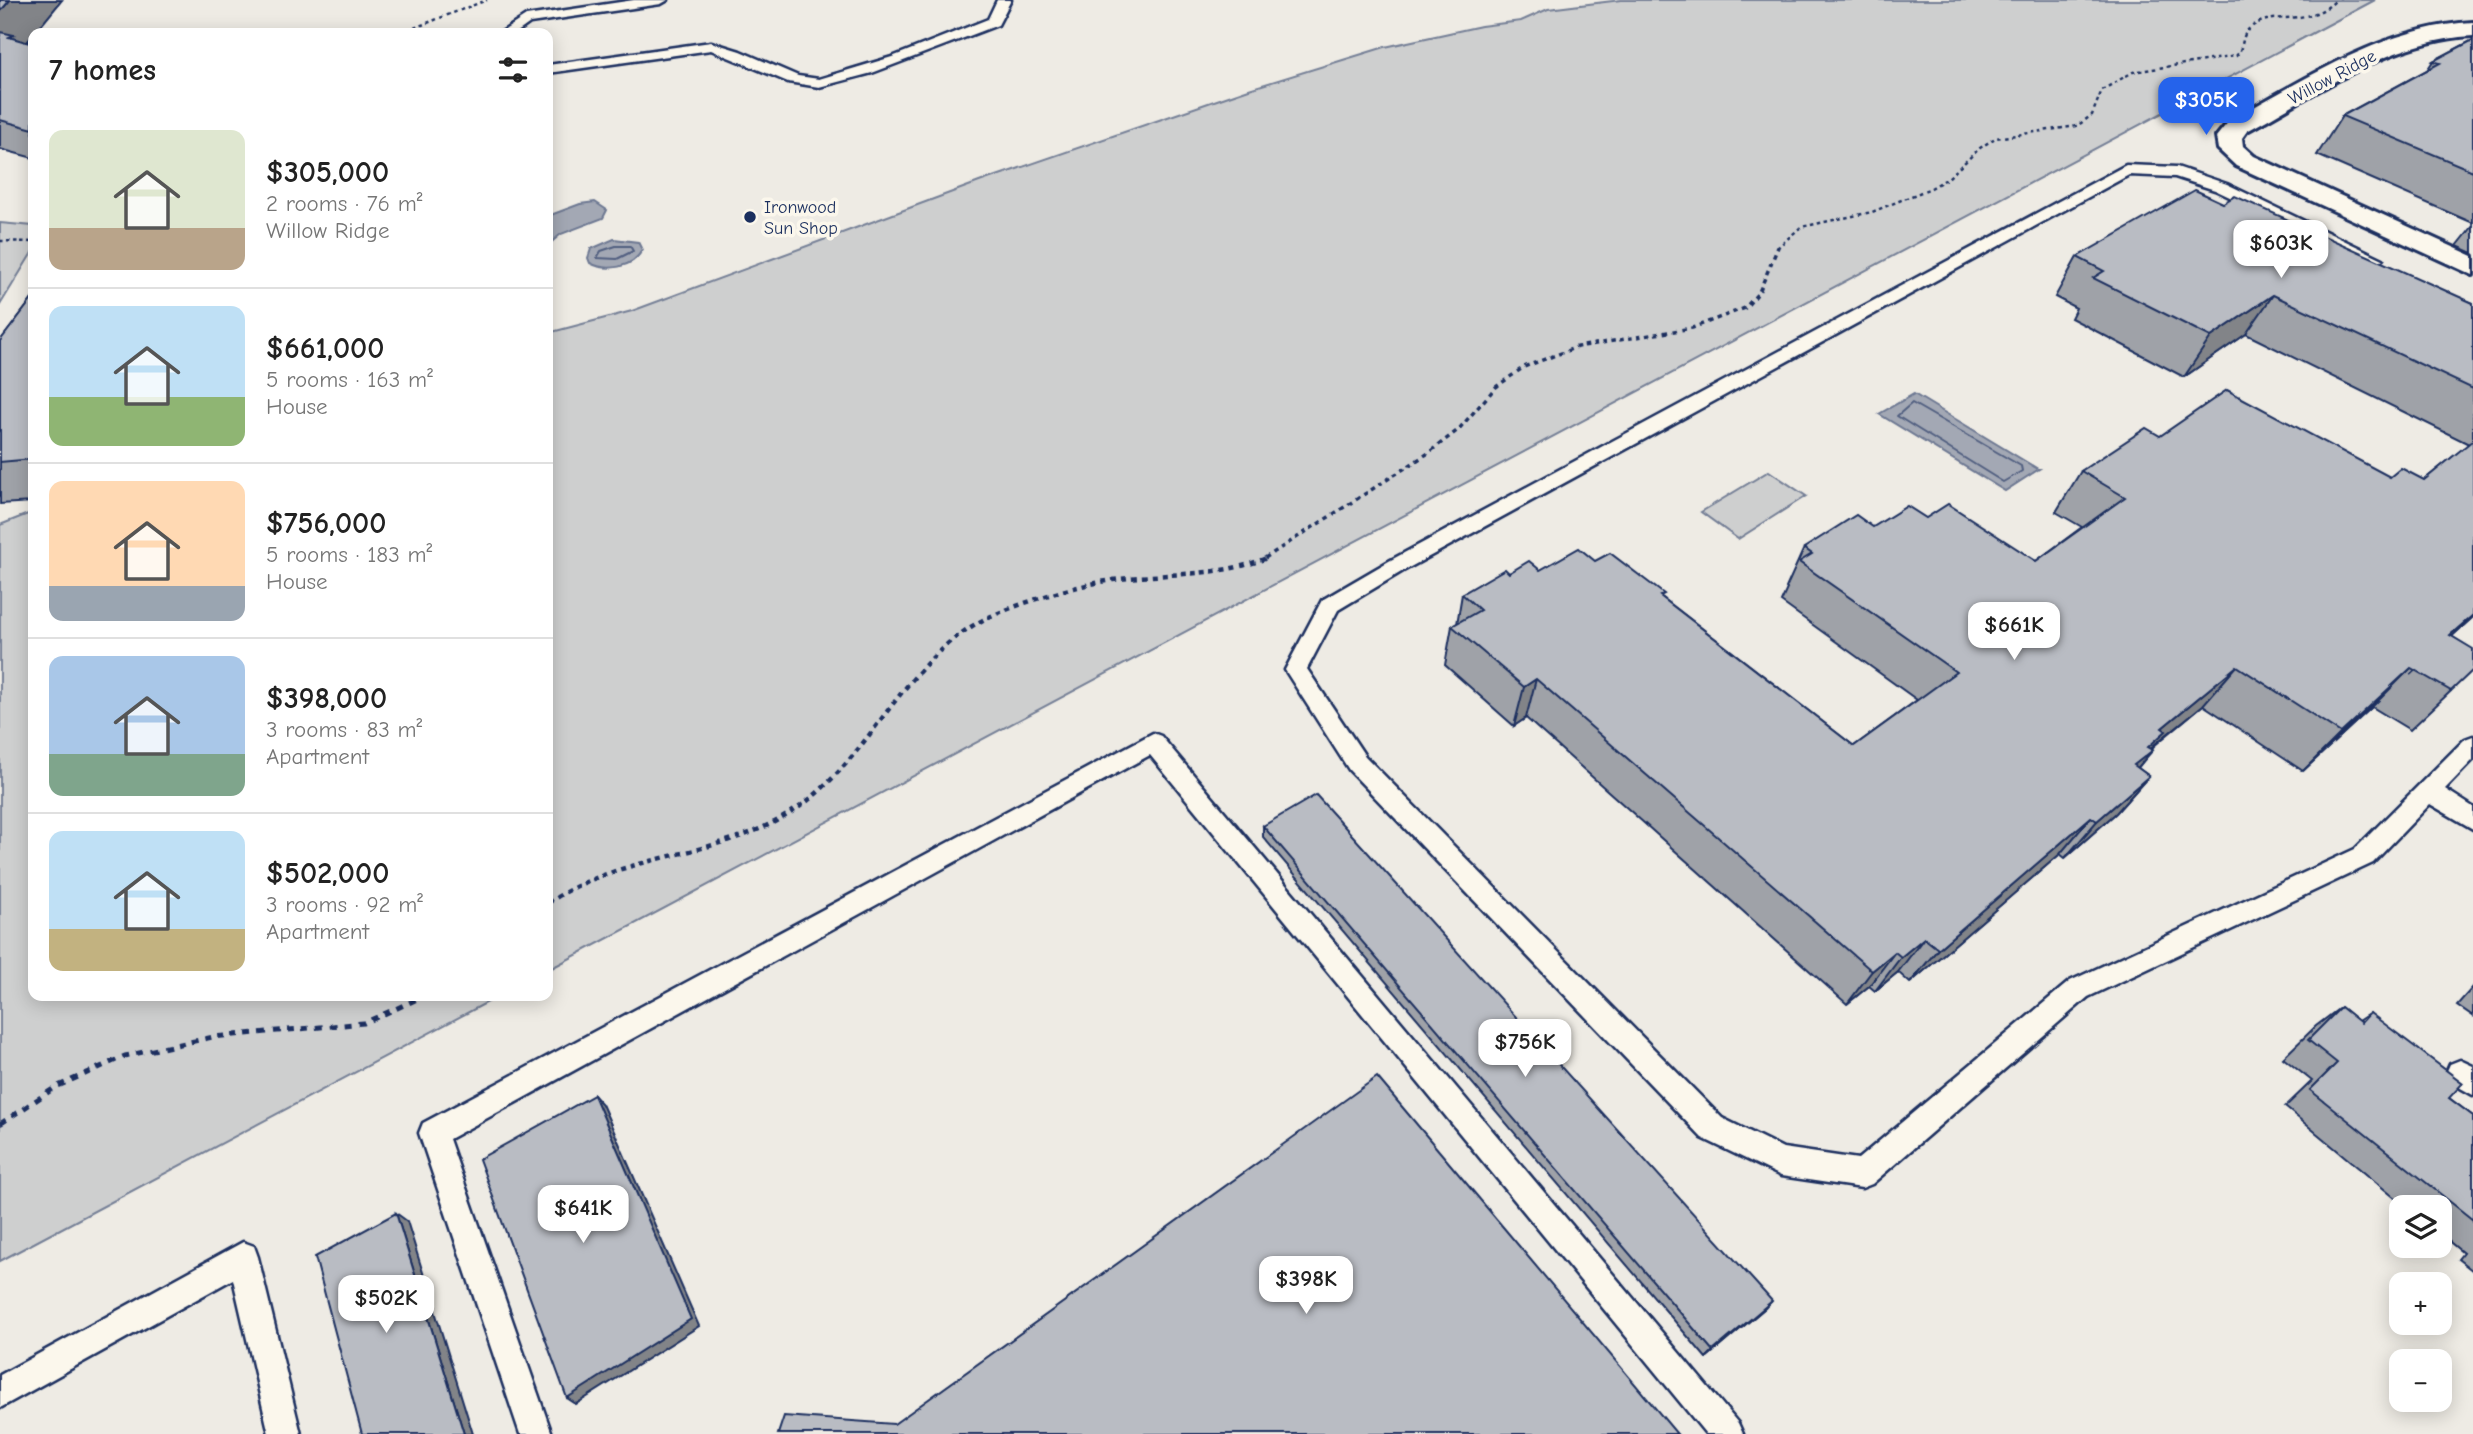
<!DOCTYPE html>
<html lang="en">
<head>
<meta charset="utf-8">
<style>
	:root { --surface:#fff; --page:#f6f6f6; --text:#222; --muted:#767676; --line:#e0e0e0; --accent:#2563eb }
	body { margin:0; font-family:"Comic Neue",sans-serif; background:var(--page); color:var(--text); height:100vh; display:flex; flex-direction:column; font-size:26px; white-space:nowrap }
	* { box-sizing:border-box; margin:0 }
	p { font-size:23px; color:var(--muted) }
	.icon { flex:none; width:38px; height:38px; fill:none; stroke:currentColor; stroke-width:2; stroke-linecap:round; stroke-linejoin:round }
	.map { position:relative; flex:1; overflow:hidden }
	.side { position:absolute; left:28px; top:28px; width:525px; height:973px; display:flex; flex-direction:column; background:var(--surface); border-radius:14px; box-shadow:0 4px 18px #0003 }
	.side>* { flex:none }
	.fabs { position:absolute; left:2389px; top:1195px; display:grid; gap:14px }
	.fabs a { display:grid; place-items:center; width:63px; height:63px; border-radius:14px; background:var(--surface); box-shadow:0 4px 18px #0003; font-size:35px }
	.price { position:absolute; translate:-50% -60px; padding:0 16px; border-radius:14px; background:#fff; color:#222; font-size:23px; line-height:46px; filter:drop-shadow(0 2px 4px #0008) }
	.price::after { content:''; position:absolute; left:50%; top:42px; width:21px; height:16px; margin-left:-10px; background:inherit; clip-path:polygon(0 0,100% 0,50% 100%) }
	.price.current { background:var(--accent); color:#fff }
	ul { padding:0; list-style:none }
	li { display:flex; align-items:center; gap:21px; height:175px; padding:0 21px }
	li+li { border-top:2px solid var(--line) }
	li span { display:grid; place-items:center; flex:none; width:196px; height:140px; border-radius:14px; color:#555 }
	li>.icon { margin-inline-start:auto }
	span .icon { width:84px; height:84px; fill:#fffc; stroke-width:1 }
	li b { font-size:30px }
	h2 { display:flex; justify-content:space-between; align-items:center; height:84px; padding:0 21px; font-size:30px }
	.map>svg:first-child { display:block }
	.green { fill:#cecfcf; stroke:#747f96; stroke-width:2 }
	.water { fill:#a3a8b4; stroke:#6d7892; stroke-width:2 }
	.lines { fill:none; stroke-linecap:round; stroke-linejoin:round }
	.shore { stroke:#515f80; stroke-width:2 }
	.service-casing { stroke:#1b2f5e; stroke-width:5 }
	.minor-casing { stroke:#1b2f5e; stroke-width:6 }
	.path-far3 { stroke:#1b2f5e; stroke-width:2.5; stroke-dasharray:3.5 3.5; stroke-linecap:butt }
	.path-far2 { stroke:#1b2f5e; stroke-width:3.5; stroke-dasharray:4.5 4.5; stroke-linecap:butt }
	.path-far1 { stroke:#1b2f5e; stroke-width:4.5; stroke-dasharray:5 5; stroke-linecap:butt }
	.path { stroke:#1b2f5e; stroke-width:5; stroke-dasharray:7 7; stroke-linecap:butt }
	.service { fill:#fbf7ec; fill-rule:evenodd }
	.minor { fill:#fbf7ec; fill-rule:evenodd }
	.wall { fill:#9fa2a8; stroke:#1b2f5e; stroke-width:2 }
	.shaded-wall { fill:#828488; stroke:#1b2f5e; stroke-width:2 }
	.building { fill:#b9bcc3; stroke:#1b2f5e; stroke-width:2 }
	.poi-dot { fill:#1b2f5e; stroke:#fbf7ec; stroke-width:2.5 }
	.labels { text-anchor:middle; stroke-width:7; stroke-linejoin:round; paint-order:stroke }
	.far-street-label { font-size:18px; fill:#1b2f5e; stroke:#fbf7ec }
	.far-poi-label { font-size:18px; fill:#1b2f5e; stroke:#fbf7ec; text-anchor:start }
</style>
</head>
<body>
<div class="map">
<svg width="2473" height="1434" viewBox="0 0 2473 1434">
	<rect width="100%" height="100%" fill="#eeebe4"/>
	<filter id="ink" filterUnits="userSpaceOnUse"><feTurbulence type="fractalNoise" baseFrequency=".0143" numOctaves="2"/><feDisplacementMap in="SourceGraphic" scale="14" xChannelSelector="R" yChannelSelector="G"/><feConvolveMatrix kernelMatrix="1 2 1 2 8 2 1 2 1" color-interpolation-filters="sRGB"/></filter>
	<g filter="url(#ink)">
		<!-- green -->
		<g class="green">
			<polygon points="1621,0 2375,0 548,970 548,333 632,311 982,181 1249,89 1385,47 1481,26 1521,21 1548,9"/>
			<polygon points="0,223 33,226 33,251 0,305"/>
			<polygon points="1769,471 1806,496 1738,539 1701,512"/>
			<polygon points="33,512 33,996 499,996 0,1261 0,525"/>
		</g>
		<!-- water -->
		<g class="water">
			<polygon points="595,202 607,210 603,218 561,234 548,245 548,216 580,204"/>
			<path d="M614 239 638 242 642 250C633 268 607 272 590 263L588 258 591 249Z"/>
			<polygon points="1914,394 2038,469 2039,469 2005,491 1879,414"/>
		</g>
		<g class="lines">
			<!-- shore -->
			<g class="shore">
				<polygon points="616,246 630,246 633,251 617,259 597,258 601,251"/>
				<polygon points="1912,403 2021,466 2022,471 2003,482 1897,416"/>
			</g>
			<!-- service casing -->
			<g class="service-casing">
				<g id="service">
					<polygon points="634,0 668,0 661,4 530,23 516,33 500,33 526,16"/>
					<polygon points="997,0 1011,0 998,25 872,73 819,87 788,82 711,50 548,73 548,65 711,42 740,51 798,76 819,79 892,57 988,19"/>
					<polygon points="2126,165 2177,167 2227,184 2383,259 2375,264 2369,263 2215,190 2175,177 2129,175 1403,571 1338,610 1307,669 1365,756 1722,1118 1783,1148 1858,1159 2070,981 2355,849 2465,739 2473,736 2473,760 2445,789 2473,807 2473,829 2430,804 2373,863 2088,997 1872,1184 1862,1188 1781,1176 1702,1138 1349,770 1285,670 1322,600 1389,561"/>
					<polygon points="1153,733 1161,736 1738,1423 1743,1434 1706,1434 1150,755 449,1139 552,1434 520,1434 419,1133 423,1123"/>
					<polygon points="2460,1060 2473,1066 2473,1095 2450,1082 2446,1073 2450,1064"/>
					<polygon points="243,1242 254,1246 258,1257 301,1434 269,1434 233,1279 0,1408 0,1375"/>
				</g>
			</g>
			<!-- minor casing -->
			<g class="minor-casing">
				<path id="minor" d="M2473 22V36C2390 40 2318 93 2247 131L2242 138 2243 146 2254 156 2473 256V275L2236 166 2218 149 2216 137 2229 121C2306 79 2383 27 2473 22Z"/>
			</g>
			<!-- path-far3 -->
			<g class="path-far3">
				<polyline points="401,33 487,0"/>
				<polyline points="0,241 33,242"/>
				<path d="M1777 248 1801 227 1872 212 1931 188 1948 178 1980 148 1995 138 2077 126 2092 115 2102 90 2133 72 2236 56C2245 47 2240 36 2250 28 2272 9 2307 29 2336 0"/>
			</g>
			<!-- path-far2 -->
			<polyline class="path-far2" points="1265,558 1427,454 1458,430 1496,387 1524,367 1577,347 1692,328 1745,308 1759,292 1778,247"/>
			<!-- path-far1 -->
			<path class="path-far1" d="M548 903C624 850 727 860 802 805 877 750 907 651 996 614 1033 599 1073 586 1113 580 1166 572 1219 578 1269 557"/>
			<!-- path -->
			<polyline class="path" points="0,1124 56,1087 125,1056 213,1037 364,1023 424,996"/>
			<!-- service -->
			<use href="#service" class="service"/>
			<!-- minor -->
			<use href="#minor" class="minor"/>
		</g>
		<!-- wall -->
		<g class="wall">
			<polygon points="0,0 33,33 33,35 27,42 33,44 33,158 0,149"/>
			<polygon points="2473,40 2473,223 2317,155 2342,116 2427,70 2433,61"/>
			<polygon points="2223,203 2473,303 2473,617 2452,636 2451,691 2410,730 2372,707 2303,771 2203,705 2154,746 2138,768 2149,776 2116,813 2065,858 2060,854 1910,983 1898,972 1875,991 1869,986 1847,1004 1526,718 1514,726 1445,665 1452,626 1457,624 1462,594 1509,573 1540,570 1595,561 1663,598 1854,746 1917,700 1781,602 1787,589 1786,588 1804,548 1873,527 1926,518 2036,561 2082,527 2056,512 2081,471 2160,436 2390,477 2424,480 2469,444 2246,334 2184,377 2071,318 2076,308 2055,297 2077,257"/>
			<polygon points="2473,226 2473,253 2457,246"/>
			<polygon points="33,298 33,502 0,504 0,341"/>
			<polygon points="1263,826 1765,1308 1706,1358 1263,837"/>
			<polygon points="2473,987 2473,1016 2457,1005"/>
			<polygon points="2341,1007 2358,1021 2370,1013 2449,1098 2473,1116 2473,1271 2458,1259 2463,1253 2440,1234 2440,1208 2407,1208 2285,1107 2312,1081 2283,1058 2316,1026"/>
		</g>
		<!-- shaded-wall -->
		<g class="shaded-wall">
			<polygon points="10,0 62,0 35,33 33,33 33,35 22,48 0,49 0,12"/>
			<polygon points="2273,295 2246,334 2184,377 2211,337"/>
			<polygon points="2473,615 2473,617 2410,675 2450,635"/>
			<polygon points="2237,666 2203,705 2154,745 2145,756 2153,750 2120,788 2123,779 2162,728"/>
			<polygon points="2411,668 2372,707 2303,771 2341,733"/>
			<polygon points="1536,679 1526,718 1514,726 1524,687"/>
			<polygon points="2149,776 2116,813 2065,858 2097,821"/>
			<polygon points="2091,817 2060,854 1910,983 1938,949"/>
			<polygon points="1924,938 1898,972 1875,991 1901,957"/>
			<polygon points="1895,952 1869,986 1847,1004 1872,971"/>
			<polygon points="594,1095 602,1104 699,1326 576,1404 567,1398"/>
			<polygon points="396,1213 407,1221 473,1434 464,1434"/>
			<polygon points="1772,1301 1765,1308 1706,1358 1713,1351"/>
		</g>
		<!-- building -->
		<g class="building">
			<polygon points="0,0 10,0 0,12"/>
			<polygon points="0,32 14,35 9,37 33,44 33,129 0,120"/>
			<polygon points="2473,40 2473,171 2342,116 2440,63 2433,61"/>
			<polygon points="2195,190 2223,203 2235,196 2473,303 2473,389 2273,295 2211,337 2093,278 2104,271 2077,257"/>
			<polygon points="33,298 33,459 0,462 0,341"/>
			<polygon points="2227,390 2390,477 2401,468 2424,480 2473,440 2473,615 2450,635 2473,649 2473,670 2451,691 2411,668 2341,733 2237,666 2162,728 2166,731 2148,747 2153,750 2134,765 2149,776 2097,821 2091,817 1938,949 1924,938 1901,957 1895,952 1872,971 1536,679 1524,687 1452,626 1480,610 1462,594 1505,569 1509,573 1529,561 1540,570 1579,548 1595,561 1610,553 1664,594 1660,596 1854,746 1956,672 1799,562 1812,554 1804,548 1856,515 1873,527 1907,506 1926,518 1948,504 2036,561 2125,497 2081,471 2146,428 2160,436"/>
			<polygon points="1316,795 1772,1301 1713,1351 1263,826"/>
			<polygon points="2341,1007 2361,1023 2370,1013 2463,1083 2449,1098 2473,1116 2473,1220 2310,1090 2337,1063 2308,1040"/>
			<polygon points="1377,1077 1677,1434 778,1434 784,1416 894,1424"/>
			<polygon points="594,1095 691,1319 567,1398 479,1159"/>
			<polygon points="396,1213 464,1434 362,1434 315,1257"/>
		</g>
	</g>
	<!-- markers -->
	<circle class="poi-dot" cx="750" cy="217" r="7"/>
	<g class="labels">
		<!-- far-street labels -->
		<g class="far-street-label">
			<text transform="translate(2332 77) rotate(-28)" y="6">Willow Ridge</text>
		</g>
		<!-- far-poi labels -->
		<g class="far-poi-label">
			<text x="764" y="213">Ironwood<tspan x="764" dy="21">Sun Shop</tspan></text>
		</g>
	</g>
</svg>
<div class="fabs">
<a><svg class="icon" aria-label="layers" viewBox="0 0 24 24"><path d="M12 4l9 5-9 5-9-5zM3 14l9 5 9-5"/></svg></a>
<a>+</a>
<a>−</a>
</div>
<b class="price current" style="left:2206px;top:137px">$305K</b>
<b class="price" style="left:2281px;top:280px">$603K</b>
<b class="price" style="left:2014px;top:662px">$661K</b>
<b class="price" style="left:1525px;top:1079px">$756K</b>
<b class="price" style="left:583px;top:1245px">$641K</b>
<b class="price" style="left:1306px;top:1316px">$398K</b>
<b class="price" style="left:386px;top:1335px">$502K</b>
<section class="side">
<h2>7 homes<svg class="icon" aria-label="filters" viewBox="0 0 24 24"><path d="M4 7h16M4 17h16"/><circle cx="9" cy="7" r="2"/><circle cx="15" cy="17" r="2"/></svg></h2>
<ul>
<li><span style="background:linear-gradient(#dfe7d0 70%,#b9a48a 0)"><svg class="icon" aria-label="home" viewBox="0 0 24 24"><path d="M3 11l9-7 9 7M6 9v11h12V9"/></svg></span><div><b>$305,000</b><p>2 rooms · 76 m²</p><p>Willow Ridge</p></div></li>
<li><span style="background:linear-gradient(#bfe0f5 65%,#8fb573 0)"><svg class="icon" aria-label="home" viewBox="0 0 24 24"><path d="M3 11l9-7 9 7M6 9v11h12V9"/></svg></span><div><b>$661,000</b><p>5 rooms · 163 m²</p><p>House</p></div></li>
<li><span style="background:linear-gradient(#ffd9b3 75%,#9aa5b1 0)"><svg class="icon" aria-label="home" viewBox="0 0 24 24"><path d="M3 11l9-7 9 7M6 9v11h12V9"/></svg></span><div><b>$756,000</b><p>5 rooms · 183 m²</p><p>House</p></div></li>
<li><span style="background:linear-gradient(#a9c7e8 70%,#7fa58c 0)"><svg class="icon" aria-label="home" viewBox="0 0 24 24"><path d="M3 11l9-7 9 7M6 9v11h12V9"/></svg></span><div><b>$398,000</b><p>3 rooms · 83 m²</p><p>Apartment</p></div></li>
<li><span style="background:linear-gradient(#bfe0f5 70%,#c2b280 0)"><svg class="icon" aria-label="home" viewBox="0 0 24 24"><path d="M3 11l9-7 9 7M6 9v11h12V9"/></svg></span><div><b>$502,000</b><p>3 rooms · 92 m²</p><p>Apartment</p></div></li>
</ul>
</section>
</div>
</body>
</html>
